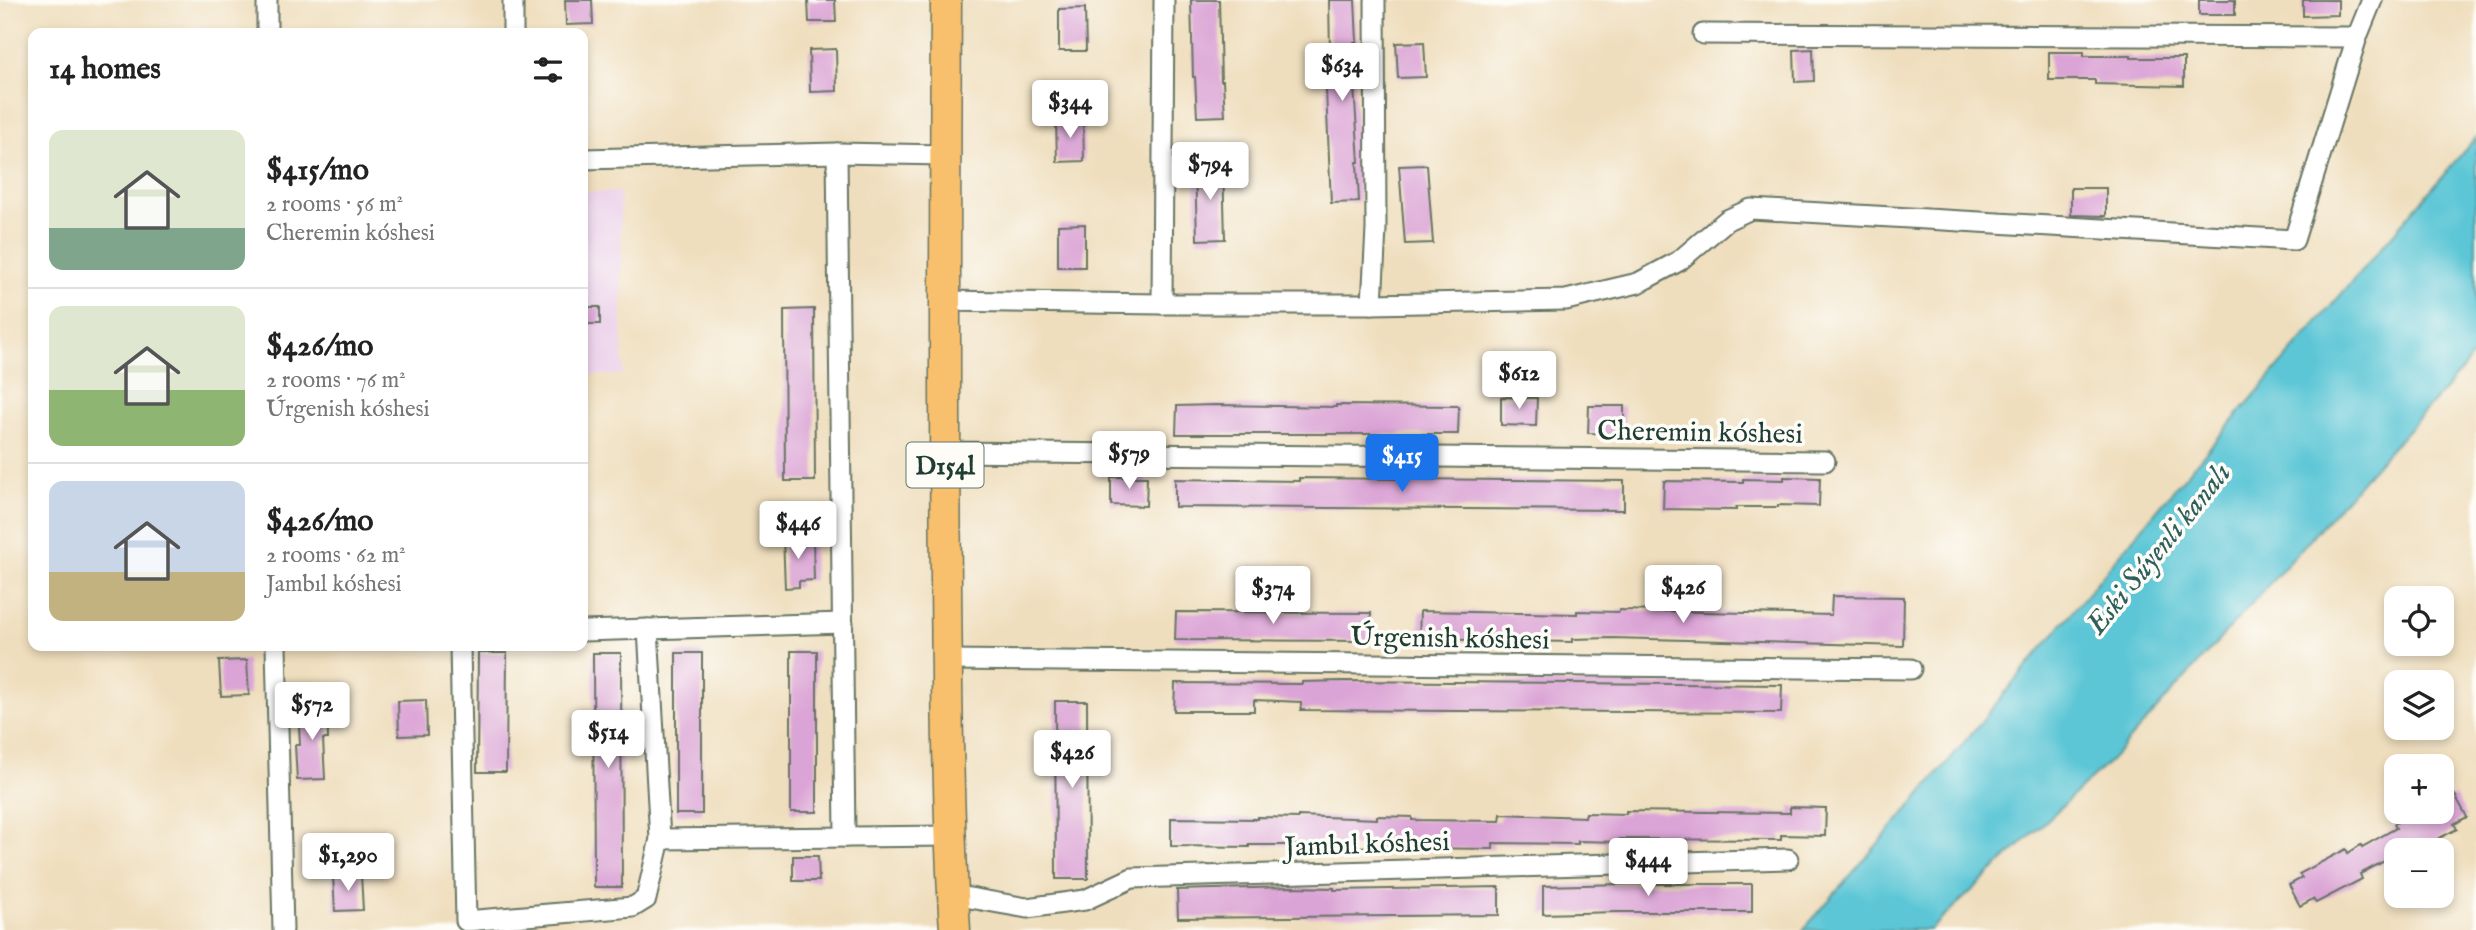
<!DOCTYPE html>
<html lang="en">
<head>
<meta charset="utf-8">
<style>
	:root { --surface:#fff; --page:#f6f6f6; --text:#222; --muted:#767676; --line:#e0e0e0; --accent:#1a73e8 }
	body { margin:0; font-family:"IM FELL English",serif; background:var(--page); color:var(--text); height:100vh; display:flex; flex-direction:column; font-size:26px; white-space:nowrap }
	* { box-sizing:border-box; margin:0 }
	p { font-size:23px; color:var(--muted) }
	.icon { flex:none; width:38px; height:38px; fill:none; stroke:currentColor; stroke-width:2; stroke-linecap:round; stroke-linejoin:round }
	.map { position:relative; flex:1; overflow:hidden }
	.details { position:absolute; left:28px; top:28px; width:560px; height:623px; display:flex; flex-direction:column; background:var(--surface); border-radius:14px; box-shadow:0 4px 10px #0003 }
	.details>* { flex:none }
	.buttons { position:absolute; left:2384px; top:586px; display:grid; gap:14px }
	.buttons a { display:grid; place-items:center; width:70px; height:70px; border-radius:14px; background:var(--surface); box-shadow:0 4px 10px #0003; font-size:35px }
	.price { position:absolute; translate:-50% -60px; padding:0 16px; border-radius:7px; background:#fff; color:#222; font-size:23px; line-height:46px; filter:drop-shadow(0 2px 4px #0008) }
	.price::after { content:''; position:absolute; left:50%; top:42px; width:21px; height:16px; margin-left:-10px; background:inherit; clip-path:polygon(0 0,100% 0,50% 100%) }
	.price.current { background:var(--accent); color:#fff }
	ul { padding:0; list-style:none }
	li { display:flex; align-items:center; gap:21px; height:175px; padding:0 21px }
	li+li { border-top:2px solid var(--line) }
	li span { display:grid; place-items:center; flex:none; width:196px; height:140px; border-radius:14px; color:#555 }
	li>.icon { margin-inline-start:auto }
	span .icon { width:84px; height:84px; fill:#fffc; stroke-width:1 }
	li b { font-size:30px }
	h2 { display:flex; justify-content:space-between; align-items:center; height:84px; padding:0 21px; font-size:30px }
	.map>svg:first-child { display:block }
	.built { fill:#ebd1eb }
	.water { fill:#5bc6d6; stroke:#3d8285; stroke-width:2 }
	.building { fill:#dba4d6 }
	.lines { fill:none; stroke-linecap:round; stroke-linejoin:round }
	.street-casing { stroke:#687564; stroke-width:23 }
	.primary-casing { stroke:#687564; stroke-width:33 }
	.street { stroke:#fff; stroke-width:19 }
	.primary { stroke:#f8bf6c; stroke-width:30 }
	.labels { text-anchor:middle; stroke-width:7; stroke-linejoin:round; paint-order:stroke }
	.shield { fill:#fdfcf7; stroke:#62766e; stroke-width:2 }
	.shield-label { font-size:26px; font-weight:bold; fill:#1f3d34 }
	.street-label { font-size:28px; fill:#1f3d34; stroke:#fdfcf7 }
	.water-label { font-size:30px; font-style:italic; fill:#2e5f5c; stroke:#fdfcf7 }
</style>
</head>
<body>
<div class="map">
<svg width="2476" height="930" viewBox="0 0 2476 930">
	<rect width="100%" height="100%" fill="#fdfcf7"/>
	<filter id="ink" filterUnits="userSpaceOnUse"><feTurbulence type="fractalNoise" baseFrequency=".0143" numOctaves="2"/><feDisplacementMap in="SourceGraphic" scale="14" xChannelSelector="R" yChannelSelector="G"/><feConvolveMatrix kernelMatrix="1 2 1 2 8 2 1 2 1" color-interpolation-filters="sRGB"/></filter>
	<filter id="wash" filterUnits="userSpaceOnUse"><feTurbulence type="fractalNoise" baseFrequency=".00686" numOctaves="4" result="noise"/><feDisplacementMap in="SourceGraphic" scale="28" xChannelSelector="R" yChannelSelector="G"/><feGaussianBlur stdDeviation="1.57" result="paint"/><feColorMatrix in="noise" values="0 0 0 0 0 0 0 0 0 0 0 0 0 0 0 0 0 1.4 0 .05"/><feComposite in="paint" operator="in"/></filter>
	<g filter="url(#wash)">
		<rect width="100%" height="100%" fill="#efdebd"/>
		<!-- built -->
		<polygon class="built" points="583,192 620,192 623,375 583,375"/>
		<!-- water -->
		<polygon class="water" points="2476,137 2476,351 2461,371 2111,760 1930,930 1803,930 1922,793 2175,488"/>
		<g id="blocks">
			<!-- building -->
			<g class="building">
				<polygon points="565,0 592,0 593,24 566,25"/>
				<polygon points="808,0 835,0 836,22 809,22"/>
				<polygon points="1191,0 1219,0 1221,81 1223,81 1225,116 1197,117 1195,77 1193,77"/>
				<polygon points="1329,0 1355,0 1357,42 1354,42 1354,86 1359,162 1357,162 1359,202 1331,203 1326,90 1326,52 1330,52"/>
				<rect x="2199" y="0" width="36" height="15"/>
				<polygon points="2303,0 2338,0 2338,15 2303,16"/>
				<polygon points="1085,8 1086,51 1059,51 1059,9"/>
				<polygon points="1424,42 1426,77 1398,78 1396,43"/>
				<polygon points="836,49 837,91 810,92 809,50"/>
				<polygon points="1813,49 1814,81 1795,82 1794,50"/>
				<polygon points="2049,52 2084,52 2084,56 2131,56 2131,58 2184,58 2184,86 2095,84 2095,80 2049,80"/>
				<polygon points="1083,118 1084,161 1057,162 1056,119"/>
				<polygon points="1223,164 1225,239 1197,240 1195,166"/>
				<polygon points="1427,165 1433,243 1405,244 1399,166"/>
				<polygon points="2071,188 2106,188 2106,216 2071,215"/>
				<polygon points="1085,224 1085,267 1058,267 1058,225"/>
				<rect x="583" y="307" width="17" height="17"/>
				<polygon points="814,309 815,481 785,481 784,310"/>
				<polygon points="1501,397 1537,398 1536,426 1501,425"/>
				<polygon points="1216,405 1336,407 1336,405 1459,406 1458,434 1176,434 1177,406"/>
				<polygon points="1589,406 1624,406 1624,434 1588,433"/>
				<polygon points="1111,477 1147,477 1146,506 1111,505"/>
				<polygon points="1784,477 1820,478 1819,506 1778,505 1778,507 1736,507 1736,510 1663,509 1664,481 1743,482 1743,479 1784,480"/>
				<polygon points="1299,478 1624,481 1624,510 1175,507 1175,479 1299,481"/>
				<polygon points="783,536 797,536 797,542 813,541 814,580 799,581 799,587 785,588"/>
				<polygon points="1832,596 1904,597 1903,646 1612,638 1572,639 1572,642 1419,639 1420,611 1577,614 1577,611 1619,612 1619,610 1831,615"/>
				<polygon points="1176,612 1371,613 1370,641 1175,640"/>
				<rect x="791" y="651" width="26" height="161"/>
				<polygon points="478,653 507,653 506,772 477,772"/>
				<polygon points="593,653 621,653 622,887 594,887"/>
				<rect x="676" y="653" width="26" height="161"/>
				<polygon points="247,660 249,695 221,696 219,661"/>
				<polygon points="1343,681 1782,685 1781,713 1301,710 1301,702 1254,700 1254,711 1174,711 1175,683 1302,684 1302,682"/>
				<polygon points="426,700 427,735 399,736 398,701"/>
				<polygon points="1055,701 1087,701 1088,879 1056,879"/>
				<polygon points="327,704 328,739 323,739 325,779 297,780 295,745 300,745 298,705"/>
				<polygon points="2455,795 2467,817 2454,824 2457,829 2416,850 2396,850 2396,855 2360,874 2362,879 2316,903 2313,899 2300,906 2289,885 2302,878 2299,874 2346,849 2348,853 2361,845 2362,847 2396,828 2394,824 2415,812 2441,812 2441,803"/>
				<polygon points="1790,807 1826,808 1825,836 1781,835 1781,840 1620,839 1620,842 1578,841 1578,844 1493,843 1493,849 1413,848 1413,845 1371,844 1371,847 1292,845 1249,845 1249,847 1171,846 1171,818 1257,819 1257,817 1298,818 1298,816 1377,819 1377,816 1412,817 1412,820 1500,821 1501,814 1585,817 1586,813 1626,814 1626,811 1790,813"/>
				<polygon points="793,856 818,856 819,881 793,881"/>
				<polygon points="361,875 363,910 335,911 333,876"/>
				<polygon points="1624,884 1752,884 1752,912 1617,912 1543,914 1543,886"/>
				<polygon points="1294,887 1334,888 1334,890 1499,887 1499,915 1178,918 1177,890"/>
			</g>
		</g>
	</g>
	<g filter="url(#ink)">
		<use href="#blocks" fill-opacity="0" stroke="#687564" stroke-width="2"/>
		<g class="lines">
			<!-- street casing -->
			<g class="street-casing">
				<g id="street">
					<polyline points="267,33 267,0"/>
					<polyline points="513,33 513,0"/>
					<polyline points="1703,34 2357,37"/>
					<polyline points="837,153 845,837"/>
					<polyline points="583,159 837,153 945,155"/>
					<polyline points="943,301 1162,304 1372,304 1566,300 1638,283 1679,261 1727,220 1751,209 2294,240 2357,37 2372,0"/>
					<polyline points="1162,304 1164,0"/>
					<polyline points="1372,304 1376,229 1375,0"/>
					<polyline points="945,452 1825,461"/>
					<polyline points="583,631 843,623"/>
					<polyline points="276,646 283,930"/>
					<polyline points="460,646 466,921 633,907 646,899 660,839 648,629"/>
					<polyline points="947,660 1911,669"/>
					<polyline points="660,839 950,836"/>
					<polyline points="953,895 1027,908 1085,900 1132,878 1788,859"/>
				</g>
			</g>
			<!-- primary casing -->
			<g class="primary-casing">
				<path id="primary" d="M946 0C945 194 944 387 946 581 947 698 948 814 955 930"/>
			</g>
			<!-- street -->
			<use href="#street" class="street"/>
			<!-- primary -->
			<use href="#primary" class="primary"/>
		</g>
	</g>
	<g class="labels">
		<!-- shield labels -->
		<rect class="shield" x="906.5" y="442.5" width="77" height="45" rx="5"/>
		<g class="shield-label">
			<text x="945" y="474">D154l</text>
		</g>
		<!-- street labels -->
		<g class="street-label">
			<text transform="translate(1700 431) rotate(1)" y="10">Cheremin kóshesi</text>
			<text transform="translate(1450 637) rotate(1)" y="10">Úrgenish kóshesi</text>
			<text transform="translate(1367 843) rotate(-2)" y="10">Jambıl kóshesi</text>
		</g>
		<!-- water labels -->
		<g class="water-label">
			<text transform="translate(2158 548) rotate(-51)" y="10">Eski Súyenli kanalı</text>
		</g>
	</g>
</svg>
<div class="buttons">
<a><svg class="icon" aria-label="locate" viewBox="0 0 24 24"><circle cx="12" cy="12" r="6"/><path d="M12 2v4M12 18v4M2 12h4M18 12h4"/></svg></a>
<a><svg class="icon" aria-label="layers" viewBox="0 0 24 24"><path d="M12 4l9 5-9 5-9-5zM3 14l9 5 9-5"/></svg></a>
<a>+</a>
<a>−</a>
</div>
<b class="price" style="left:1342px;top:103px">$634</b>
<b class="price" style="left:1070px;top:140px">$344</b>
<b class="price" style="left:1210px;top:202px">$794</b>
<b class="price" style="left:1519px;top:411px">$612</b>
<b class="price" style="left:1129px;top:491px">$579</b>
<b class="price current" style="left:1402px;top:494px">$415</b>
<b class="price" style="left:798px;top:561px">$446</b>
<b class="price" style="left:1683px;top:625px">$426</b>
<b class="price" style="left:1273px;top:626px">$374</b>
<b class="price" style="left:312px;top:742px">$572</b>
<b class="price" style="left:608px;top:770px">$514</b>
<b class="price" style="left:1072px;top:790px">$426</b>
<b class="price" style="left:348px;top:893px">$1,290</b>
<b class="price" style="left:1648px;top:898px">$444</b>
<section class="details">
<h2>14 homes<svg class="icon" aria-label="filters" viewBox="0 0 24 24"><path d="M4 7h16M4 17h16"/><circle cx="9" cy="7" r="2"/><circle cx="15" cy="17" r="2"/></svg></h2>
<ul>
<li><span style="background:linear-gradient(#dfe7d0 70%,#7fa58c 0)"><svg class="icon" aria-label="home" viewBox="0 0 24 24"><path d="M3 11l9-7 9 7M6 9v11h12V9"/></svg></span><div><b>$415/mo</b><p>2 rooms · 56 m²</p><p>Cheremin kóshesi</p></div></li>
<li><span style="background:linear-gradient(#dfe7d0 60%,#8fb573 0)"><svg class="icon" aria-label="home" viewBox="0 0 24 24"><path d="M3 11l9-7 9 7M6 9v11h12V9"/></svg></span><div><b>$426/mo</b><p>2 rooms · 76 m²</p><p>Úrgenish kóshesi</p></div></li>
<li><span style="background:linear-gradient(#c9d6e8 65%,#c2b280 0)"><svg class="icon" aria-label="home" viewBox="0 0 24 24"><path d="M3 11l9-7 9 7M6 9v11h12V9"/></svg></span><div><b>$426/mo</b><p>2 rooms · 62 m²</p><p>Jambıl kóshesi</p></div></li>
</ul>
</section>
</div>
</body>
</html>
